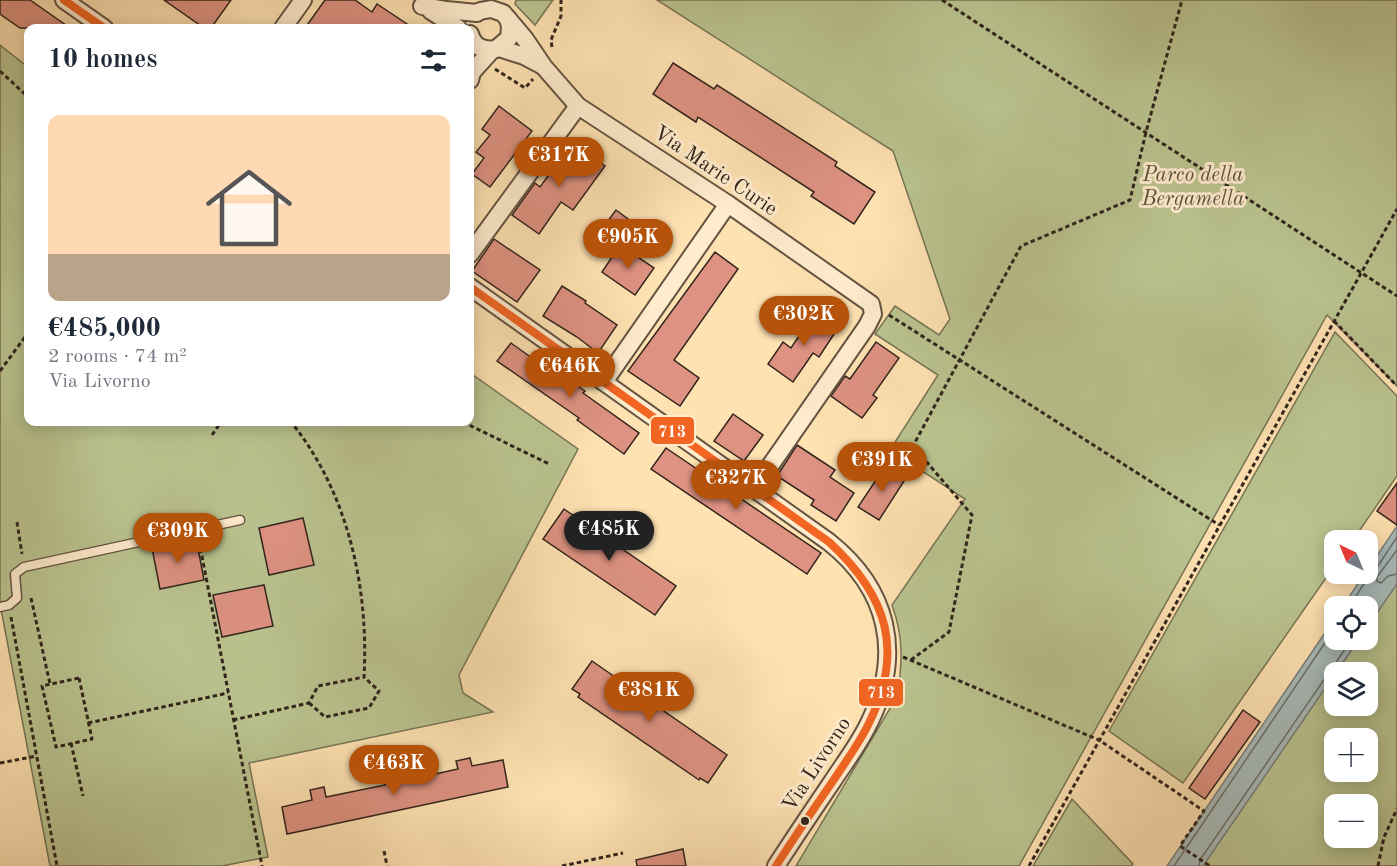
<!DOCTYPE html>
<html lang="en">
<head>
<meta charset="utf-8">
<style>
	:root { --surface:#fff; --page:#f2f2f3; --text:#1f2937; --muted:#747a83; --line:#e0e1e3; --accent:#b45309 }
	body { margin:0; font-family:"Old Standard TT",serif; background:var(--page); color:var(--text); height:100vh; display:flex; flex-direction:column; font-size:22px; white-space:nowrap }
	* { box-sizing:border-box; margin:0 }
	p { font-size:20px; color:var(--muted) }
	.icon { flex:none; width:33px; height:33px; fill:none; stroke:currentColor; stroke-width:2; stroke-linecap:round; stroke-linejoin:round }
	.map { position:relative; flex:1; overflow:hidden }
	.drawer { position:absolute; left:24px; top:24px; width:450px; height:402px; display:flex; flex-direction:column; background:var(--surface); border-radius:12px; box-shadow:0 3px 15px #0003 }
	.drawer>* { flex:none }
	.needle { width:39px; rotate:317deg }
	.fabs { position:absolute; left:1324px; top:530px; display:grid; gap:12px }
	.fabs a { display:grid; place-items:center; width:54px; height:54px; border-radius:12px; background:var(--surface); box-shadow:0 3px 15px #0003; font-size:30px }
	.price { position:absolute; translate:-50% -51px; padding:0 14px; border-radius:21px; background:var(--accent); color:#fff; font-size:20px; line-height:39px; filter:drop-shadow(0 2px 3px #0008) }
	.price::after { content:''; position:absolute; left:50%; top:36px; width:18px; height:14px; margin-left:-9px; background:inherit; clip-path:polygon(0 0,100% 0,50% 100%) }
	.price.active { background:#222; color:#fff }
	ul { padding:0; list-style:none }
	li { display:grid; align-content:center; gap:12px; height:318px; padding:0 24px }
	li+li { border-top:2px solid var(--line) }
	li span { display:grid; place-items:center; height:186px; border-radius:12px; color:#555 }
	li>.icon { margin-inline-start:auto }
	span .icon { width:108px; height:108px; fill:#fffc; stroke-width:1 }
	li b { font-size:26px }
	h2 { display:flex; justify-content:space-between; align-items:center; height:72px; padding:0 24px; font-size:26px }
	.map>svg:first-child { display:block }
	.green { fill:#bac490; stroke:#767456; stroke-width:1.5; fill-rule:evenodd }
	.water { fill:#a7bab9; stroke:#787e7a; stroke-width:1.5 }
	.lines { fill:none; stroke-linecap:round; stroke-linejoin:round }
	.shore { stroke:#6c6f6a; stroke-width:1.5 }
	.building { fill:#de9282; stroke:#31241c; stroke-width:1.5 }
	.service-casing { stroke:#645442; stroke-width:11 }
	.minor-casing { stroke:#645442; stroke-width:20 }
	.path { stroke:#31241c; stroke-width:3; stroke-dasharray:4.5 3; stroke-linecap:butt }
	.service { stroke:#ffeccd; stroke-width:8 }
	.minor { stroke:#ffeccd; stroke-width:16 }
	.bus-1-casing { stroke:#ffeccd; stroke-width:12 }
	.bus-1 { stroke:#f26522; stroke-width:8 }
	.bus-dot { fill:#31241c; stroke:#ffeccd; stroke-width:2 }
	.labels { text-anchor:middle; stroke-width:6; stroke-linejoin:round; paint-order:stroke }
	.street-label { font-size:21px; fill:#31241c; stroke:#ffeccd }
	.park-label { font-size:21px; font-style:italic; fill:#5a543f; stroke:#ffeccd }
	.line-badge { stroke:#ffeccd; stroke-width:2 }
	.badge-label { font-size:16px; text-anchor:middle; font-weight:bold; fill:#fff }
</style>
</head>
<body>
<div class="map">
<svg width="1397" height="866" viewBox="0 0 1397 866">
	<rect width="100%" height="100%" fill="#ffe2b2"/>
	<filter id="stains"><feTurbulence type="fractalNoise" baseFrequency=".00333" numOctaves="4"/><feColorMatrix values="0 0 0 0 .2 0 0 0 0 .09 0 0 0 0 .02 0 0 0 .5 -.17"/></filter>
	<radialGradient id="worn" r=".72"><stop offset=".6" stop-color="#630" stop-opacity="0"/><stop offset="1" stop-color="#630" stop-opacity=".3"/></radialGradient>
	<!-- green -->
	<g class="green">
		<polygon points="516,0 553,0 535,25 515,4"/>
		<path d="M657 0H1397V386L1327 315 1019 866H796L898 695C902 661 904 638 892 605L965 499 890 450 938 375 875 334 895 306 939 335 950 319 893 151Z"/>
		<polygon points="0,45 28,67 28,422 470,422 470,373 578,449 459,675 463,693 493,712 249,763 268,857 222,866 50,866 0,604"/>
		<polygon points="1335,332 1397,396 1397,476 1353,540 1335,540 1335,565 1183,783 1109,731"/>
		<path d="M1397 583V866H1202L1335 673V705H1368V672H1336L1359 639H1368V625ZM1335 738H1368V771H1335ZM1335 804H1368V837H1335Z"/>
		<polygon points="1072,799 1133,864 1132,866 1033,866"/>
	</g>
	<!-- water -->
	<g class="water">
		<polygon points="1397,526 1397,584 1368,626 1368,606 1343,606 1365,573 1368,573 1368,569"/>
		<polygon points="1335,618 1335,639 1359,639 1203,866 1167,866"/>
	</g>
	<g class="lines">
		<!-- shore -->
		<g class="shore">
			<polyline points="1397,550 1377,577 1377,581 1381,583 1388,576 1397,574"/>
			<path d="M1350 606C1356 597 1369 573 1376 569L1397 537"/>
			<polyline points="1174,866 1335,628"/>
			<polyline points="1199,866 1200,860 1352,639"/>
		</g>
	</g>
	<!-- building -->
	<g class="building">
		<polygon points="0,0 30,0 70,28 20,28 0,14"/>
		<polygon points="164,0 231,0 211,28 204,28"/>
		<polygon points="325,0 355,0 372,12 377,4 413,28 305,28"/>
		<polygon points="673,63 714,89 717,85 837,162 835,166 875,192 854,224 811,196 814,192 698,117 696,122 653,94"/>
		<polygon points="499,106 532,131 490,187 472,174 484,158 476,152 490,135 482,129"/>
		<polygon points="572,143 605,166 573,210 561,202 539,234 512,215 535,183 540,187"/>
		<polygon points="616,210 632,222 617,241 602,229"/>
		<polygon points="494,239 540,270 517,302 472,271"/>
		<polygon points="620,245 654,268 635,295 602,272"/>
		<polygon points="715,252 738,269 674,360 699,378 680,406 628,371"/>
		<polygon points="562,286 586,301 585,303 617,325 598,353 577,337 543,316"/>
		<polygon points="815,312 838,328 819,357 813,353 793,382 768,364 783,342 791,348"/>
		<polygon points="876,342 899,358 873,395 877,398 862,418 831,396 845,376 850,379"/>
		<polygon points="511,343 557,376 559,373 585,391 583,393 639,433 624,454 577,420 579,418 497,361"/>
		<polygon points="733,414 763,435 744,461 714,441"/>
		<polygon points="797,445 835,470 830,477 854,493 836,521 811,505 814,500 777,476"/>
		<polygon points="666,448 821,553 807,574 651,469"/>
		<polygon points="886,465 906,478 879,520 858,507"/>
		<polygon points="1397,483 1397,525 1377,511"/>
		<polygon points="564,509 676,586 655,615 543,539"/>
		<polygon points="303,518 314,565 269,575 259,528"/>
		<polygon points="196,538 204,580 160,589 152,548"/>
		<polygon points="264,585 273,626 222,637 213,595"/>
		<polygon points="592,661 727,755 708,783 700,778 699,780 578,697 580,694 572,689"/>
		<polygon points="1243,710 1260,722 1205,799 1189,788"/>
		<polygon points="470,758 472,766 503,760 508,787 287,834 282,807 312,800 310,790 324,787 326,797 385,785 383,776 397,773 399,782 458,769 456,761"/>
		<polygon points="683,849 686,866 637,866 636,860"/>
	</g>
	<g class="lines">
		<!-- service casing -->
		<g class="service-casing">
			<polyline id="service" points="0,607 9,605 17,598 15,574 24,567 240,520"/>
		</g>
		<!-- minor casing -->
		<g class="minor-casing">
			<g id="minor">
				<polyline points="64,0 104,28"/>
				<polyline points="422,6 446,10 477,13"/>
				<polyline points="431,11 458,28"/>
				<polyline points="480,11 491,9 503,13 525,39 544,67 578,106 728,204 871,304 873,314 867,326 754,489"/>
				<polyline points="283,28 303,0"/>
				<path d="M470 34C474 47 483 51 496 49L509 38 510 26 508 19"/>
				<polyline points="499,48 524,56 541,65"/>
				<polyline points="470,80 472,72 492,50"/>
				<polyline points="470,254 578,106"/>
				<path d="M470 287 829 542C888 589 903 653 870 721 860 743 845 762 832 782 813 810 794 838 776 866"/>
				<polyline points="604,382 728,204"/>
			</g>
		</g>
		<!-- path -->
		<g class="path">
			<polyline points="942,0 1397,296"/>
			<polyline points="552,47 551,40 561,16 561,0"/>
			<polyline points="495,69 525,88 533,79"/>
			<polyline points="0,71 28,97"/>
			<polyline points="889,315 1219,525"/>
			<polyline points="1334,321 1397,386"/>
			<polyline points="0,371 28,333"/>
			<polyline points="463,422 549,464"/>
			<polyline points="212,435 221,422"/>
			<polyline points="17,522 22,554"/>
			<polyline points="199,541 262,866"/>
			<polyline points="31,598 50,684"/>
			<polyline points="11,617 57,866"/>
			<polyline points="903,657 1099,740 1204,811 1180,846 1210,866"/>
			<polyline points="911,660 949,632 972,515 913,446 1021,246 1130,200 1146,132 1182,0"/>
			<polygon points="79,678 92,739 56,747 42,686"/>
			<polyline points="309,703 325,717 369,708 379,691 364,677"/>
			<path d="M233 720 309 703 318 686 364 677C369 588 348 492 291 422"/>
			<polyline points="88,723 228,693"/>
			<polyline points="71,743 83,796"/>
			<polyline points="0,763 37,756"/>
			<polyline points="384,851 387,866"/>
			<polyline points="562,866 623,853"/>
			<polyline points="1029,866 1397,209"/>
			<polyline points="1378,866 1384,837 1397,809"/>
		</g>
		<!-- service -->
		<use href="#service" class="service"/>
		<!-- minor -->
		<use href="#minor" class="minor"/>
		<!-- bus-1 casing -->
		<g class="bus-1-casing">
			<g id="bus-1">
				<polyline points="64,0 104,28"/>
				<path d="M470 287 829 542C889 597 905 653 867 727 858 745 846 761 835 778 815 807 795 836 776 866"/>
			</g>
		</g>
		<!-- bus-1 -->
		<use href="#bus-1" class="bus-1"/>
	</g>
	<!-- markers -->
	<circle class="bus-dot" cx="805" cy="821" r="5"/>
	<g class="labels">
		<!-- street labels -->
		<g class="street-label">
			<text transform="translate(716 170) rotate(34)" y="7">Via Marie Curie</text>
			<text transform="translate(816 764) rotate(-57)" y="7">Via Livorno</text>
		</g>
		<!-- park labels -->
		<g class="park-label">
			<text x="1193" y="181">Parco della<tspan x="1193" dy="24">Bergamella</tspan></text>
		</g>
	</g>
	<g class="line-badge">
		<rect x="650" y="416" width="45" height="29" rx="6" fill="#f26522"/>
		<rect x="858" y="678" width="46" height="29" rx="6" fill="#f26522"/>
	</g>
	<g class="badge-label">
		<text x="672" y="437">713</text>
		<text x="881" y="698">713</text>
	</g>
	<rect width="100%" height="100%" filter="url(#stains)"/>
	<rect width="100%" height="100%" fill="url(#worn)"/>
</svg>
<div class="fabs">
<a><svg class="needle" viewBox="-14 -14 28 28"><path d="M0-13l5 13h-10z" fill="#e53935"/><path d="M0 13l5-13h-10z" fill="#747a83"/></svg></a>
<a><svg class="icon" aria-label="locate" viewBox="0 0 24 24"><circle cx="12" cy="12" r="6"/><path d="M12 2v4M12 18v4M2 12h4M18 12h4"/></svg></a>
<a><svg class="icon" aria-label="layers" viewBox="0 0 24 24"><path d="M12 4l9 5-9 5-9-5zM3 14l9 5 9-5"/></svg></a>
<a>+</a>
<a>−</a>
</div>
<b class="price" style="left:559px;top:188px">€317K</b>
<b class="price" style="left:628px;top:270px">€905K</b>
<b class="price" style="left:804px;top:347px">€302K</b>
<b class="price" style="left:570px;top:399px">€646K</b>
<b class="price" style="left:882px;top:493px">€391K</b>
<b class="price" style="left:736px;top:511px">€327K</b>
<b class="price active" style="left:609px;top:562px">€485K</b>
<b class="price" style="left:178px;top:564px">€309K</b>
<b class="price" style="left:649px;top:723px">€381K</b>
<b class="price" style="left:394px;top:796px">€463K</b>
<section class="drawer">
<h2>10 homes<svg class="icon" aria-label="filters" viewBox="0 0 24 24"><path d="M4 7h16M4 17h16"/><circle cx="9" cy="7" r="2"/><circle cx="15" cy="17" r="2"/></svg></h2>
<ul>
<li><span style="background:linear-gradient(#ffd9b3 75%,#b9a48a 0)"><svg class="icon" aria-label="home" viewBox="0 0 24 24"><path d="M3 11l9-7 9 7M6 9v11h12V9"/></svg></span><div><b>€485,000</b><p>2 rooms · 74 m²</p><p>Via Livorno</p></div></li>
</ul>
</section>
</div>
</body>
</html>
